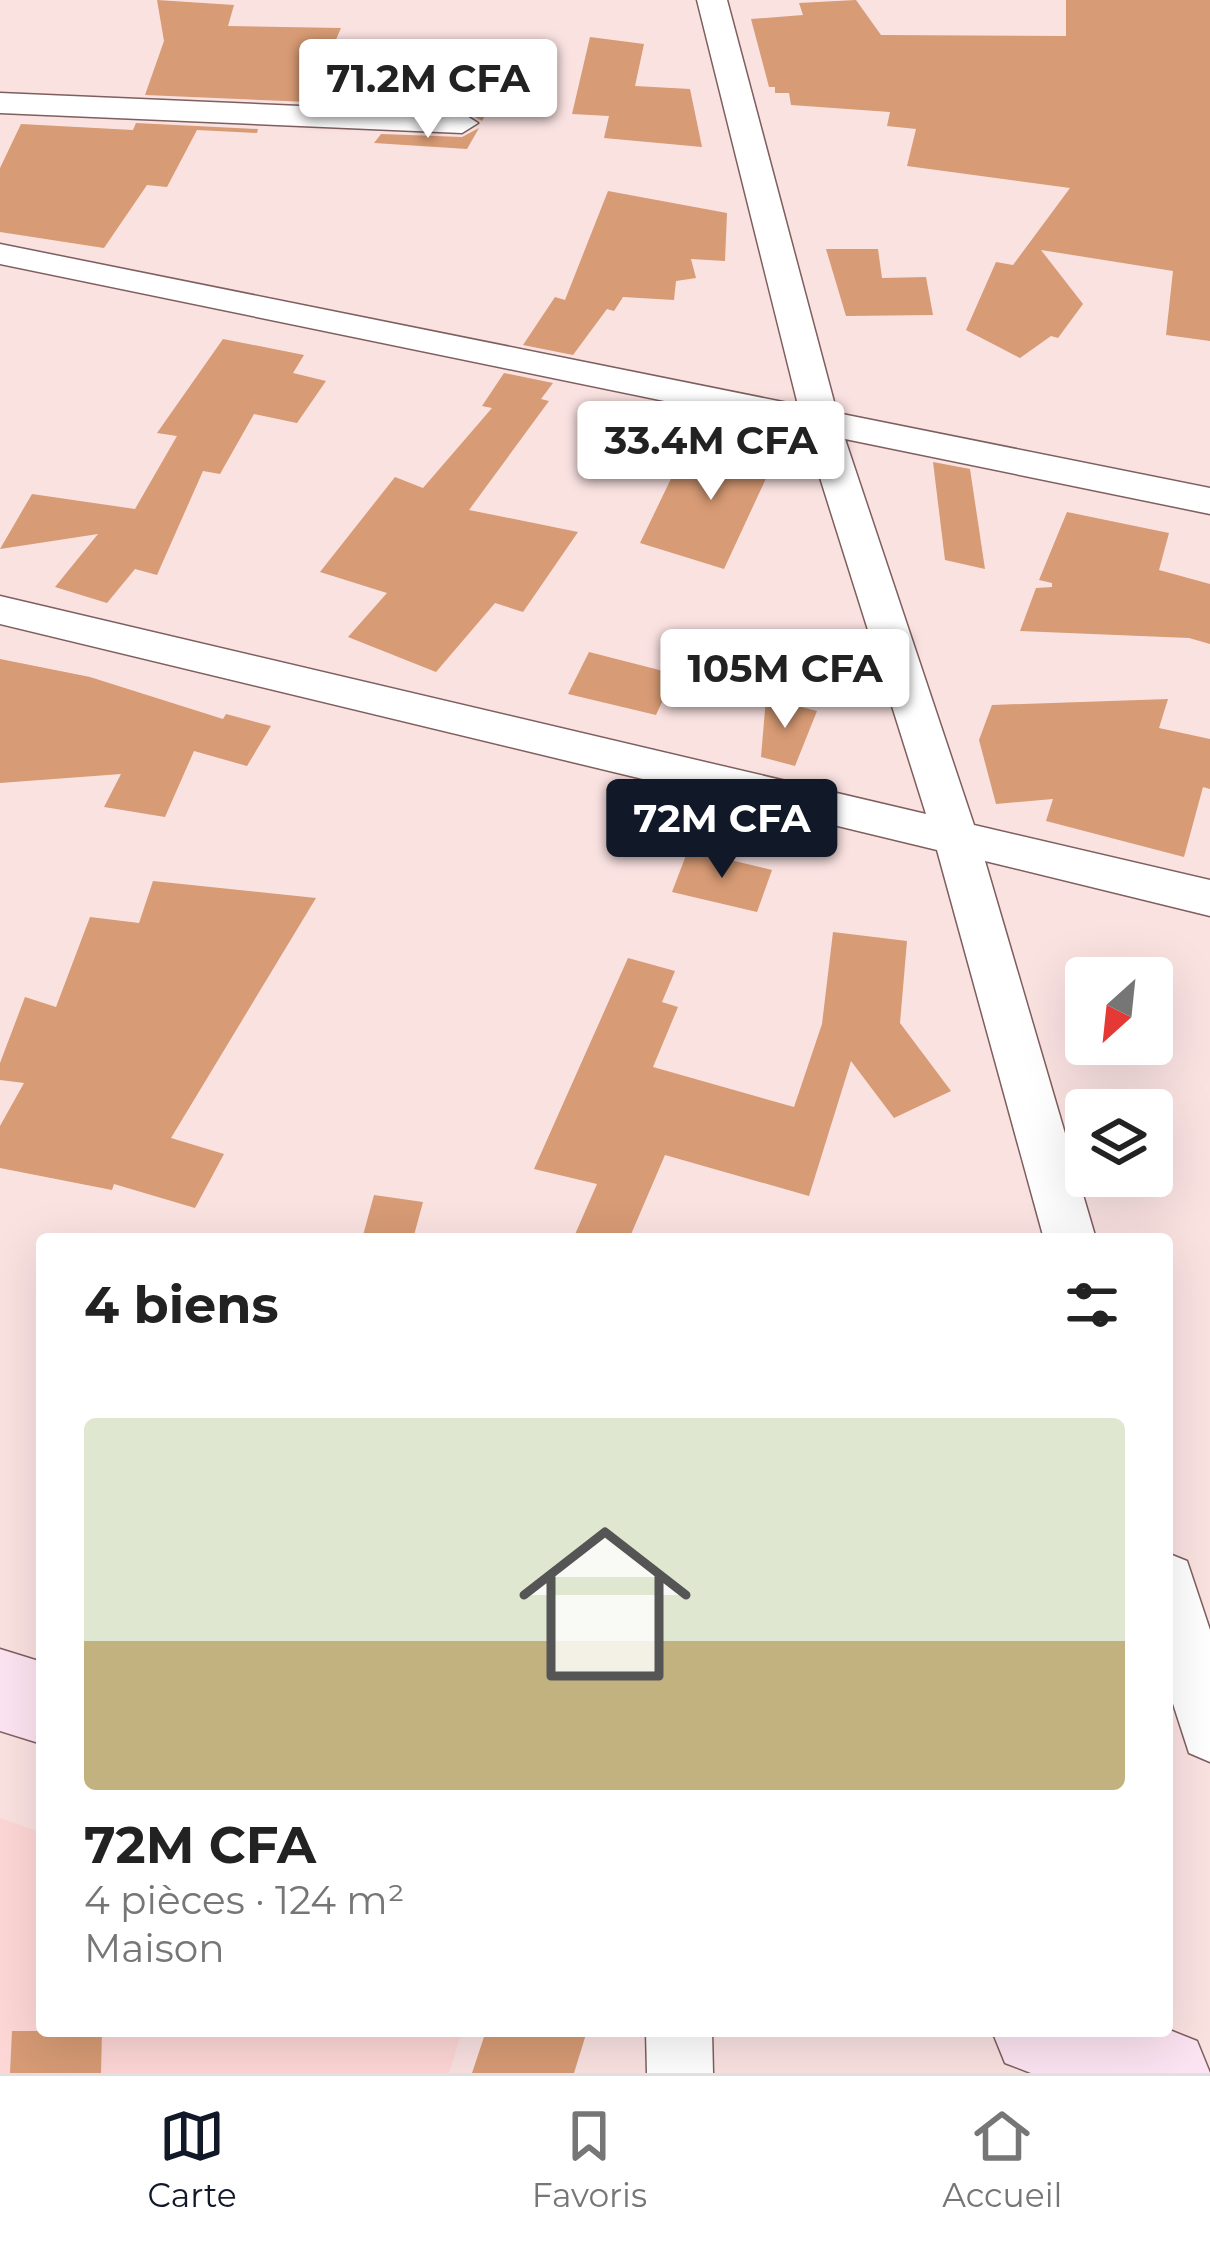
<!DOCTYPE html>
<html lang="fr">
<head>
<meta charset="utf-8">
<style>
	:root { --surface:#fff; --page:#f6f6f6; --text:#222; --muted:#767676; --line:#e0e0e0; --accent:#111827 }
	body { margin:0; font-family:Montserrat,sans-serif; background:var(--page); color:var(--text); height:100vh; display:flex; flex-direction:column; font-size:45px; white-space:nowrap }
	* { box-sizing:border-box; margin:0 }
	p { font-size:39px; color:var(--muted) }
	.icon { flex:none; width:66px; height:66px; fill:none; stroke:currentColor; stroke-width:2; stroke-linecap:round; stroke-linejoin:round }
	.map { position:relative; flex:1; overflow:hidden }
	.panel { position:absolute; left:36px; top:1233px; width:1137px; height:804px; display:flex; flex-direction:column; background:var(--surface); border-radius:12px; box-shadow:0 12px 48px #0002 }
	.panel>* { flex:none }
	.needle { width:78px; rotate:207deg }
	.buttons { position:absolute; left:1065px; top:957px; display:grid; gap:24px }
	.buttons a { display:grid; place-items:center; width:108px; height:108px; border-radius:12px; background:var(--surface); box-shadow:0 12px 48px #0002; font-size:60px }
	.price { position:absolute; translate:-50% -102px; padding:0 27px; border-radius:12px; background:#fff; color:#222; font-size:39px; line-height:78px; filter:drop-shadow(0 3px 6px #0008) }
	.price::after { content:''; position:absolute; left:50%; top:72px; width:36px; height:27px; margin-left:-18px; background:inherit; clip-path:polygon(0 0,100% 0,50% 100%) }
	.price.active { background:var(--accent); color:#fff }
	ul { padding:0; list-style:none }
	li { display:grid; align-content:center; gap:24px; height:636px; padding:0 48px }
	li span { display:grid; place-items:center; height:372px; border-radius:12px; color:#555 }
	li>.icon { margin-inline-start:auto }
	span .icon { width:216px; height:216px; fill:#fffc; stroke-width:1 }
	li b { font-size:51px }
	h2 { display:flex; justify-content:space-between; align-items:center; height:144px; padding:0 48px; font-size:51px }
	.menu { display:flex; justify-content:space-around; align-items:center; height:168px; border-top:3px solid var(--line); background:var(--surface); font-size:33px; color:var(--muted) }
	.menu a { display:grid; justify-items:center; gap:6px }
	.menu .active { color:var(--accent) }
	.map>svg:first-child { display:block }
	.built { fill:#fdd7d6 }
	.building { fill:#d79b75 }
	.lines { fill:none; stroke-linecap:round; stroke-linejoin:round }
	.street-casing { stroke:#7f5e5e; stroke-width:3 }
	.secondary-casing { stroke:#7f5e5e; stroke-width:3 }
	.street { fill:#fff; fill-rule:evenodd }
	.secondary { fill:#fde4f2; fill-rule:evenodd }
</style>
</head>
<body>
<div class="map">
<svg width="1210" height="2073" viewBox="0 0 1210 2073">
	<rect width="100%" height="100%" fill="#fae2e1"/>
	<!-- built -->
	<polygon class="built" points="0,1818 42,1833 42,2031 462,2031 449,2073 0,2073"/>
	<!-- building -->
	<g class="building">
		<polygon points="157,0 234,5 228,26 341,28 309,102 145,95 164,41"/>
		<polygon points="856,0 881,35 1066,36 1066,0 1210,0 1210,341 1166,335 1173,271 1041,250 1083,304 1058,338 1051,336 1020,358 966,330 996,262 1013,265 1070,188 907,166 916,129 887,126 890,112 791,105 789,93 775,93 775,87 769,87 751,19 803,15 799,3"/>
		<polygon points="590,37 644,44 635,86 690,89 702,147 604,138 609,116 572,114"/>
		<polygon points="412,69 507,76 482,121 462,109 397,106"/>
		<polygon points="136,123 258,129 257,133 197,130 167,187 147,185 104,248 0,232 0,168 21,124 133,130"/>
		<polygon points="479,128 467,149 374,143 381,134 462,137"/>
		<polygon points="608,191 727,213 725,261 691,259 696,278 676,281 674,300 623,297 614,311 607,309 573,355 523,345 555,297 565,300"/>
		<polygon points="826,249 878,249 882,278 926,277 933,315 846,316"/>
		<polygon points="223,339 304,355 293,373 326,381 297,423 254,414 220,474 203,471 157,575 135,569 107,603 55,587 98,534 0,549 32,494 135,509 177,436 157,433"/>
		<polygon points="504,373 553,383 541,399 549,401 469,510 578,532 523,612 495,603 436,672 348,637 387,593 320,572 395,477 423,488 492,408 482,406"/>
		<polygon points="730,438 781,446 724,569 640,543 681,458 719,467"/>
		<polygon points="933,462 970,469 985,569 945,560"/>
		<polygon points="1067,512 1169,533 1159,570 1210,584 1210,644 1189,638 1020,631 1036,588 1052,587 1052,583 1039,580"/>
		<polygon points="589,652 675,674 656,715 568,694"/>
		<polygon points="0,659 90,677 223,719 226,714 271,726 247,766 194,751 165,817 104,807 121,774 0,783"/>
		<polygon points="766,698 817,711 795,766 761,757"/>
		<polygon points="1168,699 1159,728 1210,739 1210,789 1203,787 1184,857 1046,821 1053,799 996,804 979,740 992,705"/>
		<polygon points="688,850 772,870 757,912 672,892"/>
		<polygon points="153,881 316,898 171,1138 224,1154 195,1208 114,1184 112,1190 0,1168 0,1126 24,1083 0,1080 0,1063 25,997 56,1007 90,917 139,923"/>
		<polygon points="833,932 907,941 900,1023 951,1091 894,1118 851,1061 809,1196 665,1155 629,1239 573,1239 597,1184 534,1169 628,958 675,971 662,1002 678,1007 653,1067 794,1107 822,1024"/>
		<polygon points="374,1195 423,1202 413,1239 362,1239"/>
		<polygon points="12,2031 102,2031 101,2073 10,2073"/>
		<polygon points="486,2031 587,2031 574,2073 472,2073"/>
	</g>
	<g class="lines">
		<!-- street casing -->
		<g class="street-casing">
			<g id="street">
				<polygon points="697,0 727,0 837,413 1210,488 1210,514 845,439 974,825 1210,880 1210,916 985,861 1096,1239 1044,1239 937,850 0,624 0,596 926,814 805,430 0,264 0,244 798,405"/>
				<polygon points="0,93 462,113 478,123 462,133 0,113"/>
				<polygon points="1167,1553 1187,1561 1210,1630 1210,1762 1189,1753 1167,1685"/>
				<polygon points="646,2031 712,2031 713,2073 647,2073"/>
			</g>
		</g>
		<!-- secondary casing -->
		<g class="secondary-casing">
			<g id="secondary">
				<polygon points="0,1649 42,1662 42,1744 0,1731"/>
				<polygon points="1167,2029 1197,2041 1210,2073 1031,2073 1005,2063 992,2031"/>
			</g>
		</g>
		<!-- street -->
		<use href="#street" class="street"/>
		<!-- secondary -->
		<use href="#secondary" class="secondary"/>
	</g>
</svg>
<div class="buttons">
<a><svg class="needle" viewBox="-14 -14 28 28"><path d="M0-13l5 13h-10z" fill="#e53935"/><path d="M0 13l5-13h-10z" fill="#767676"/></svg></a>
<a><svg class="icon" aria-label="layers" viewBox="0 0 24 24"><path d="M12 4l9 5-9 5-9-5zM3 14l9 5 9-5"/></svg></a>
</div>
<b class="price" style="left:428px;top:141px">71.2M CFA</b>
<b class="price" style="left:711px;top:503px">33.4M CFA</b>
<b class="price" style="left:785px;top:731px">105M CFA</b>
<b class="price active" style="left:722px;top:881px">72M CFA</b>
<section class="panel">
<h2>4 biens<svg class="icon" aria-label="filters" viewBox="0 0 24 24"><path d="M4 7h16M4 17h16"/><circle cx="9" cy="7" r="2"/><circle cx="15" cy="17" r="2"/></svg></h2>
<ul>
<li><span style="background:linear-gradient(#dfe7d0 60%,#c2b280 0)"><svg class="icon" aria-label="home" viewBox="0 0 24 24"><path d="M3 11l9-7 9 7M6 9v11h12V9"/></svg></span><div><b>72M CFA</b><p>4 pièces · 124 m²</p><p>Maison</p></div></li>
</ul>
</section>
</div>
<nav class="menu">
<a class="active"><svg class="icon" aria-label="map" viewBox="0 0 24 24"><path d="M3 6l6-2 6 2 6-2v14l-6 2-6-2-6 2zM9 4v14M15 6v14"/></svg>Carte</a>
<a><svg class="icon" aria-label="saved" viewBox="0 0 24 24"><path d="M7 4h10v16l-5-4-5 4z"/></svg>Favoris</a>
<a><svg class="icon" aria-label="home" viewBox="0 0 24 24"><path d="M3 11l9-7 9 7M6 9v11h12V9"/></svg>Accueil</a>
</nav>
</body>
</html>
